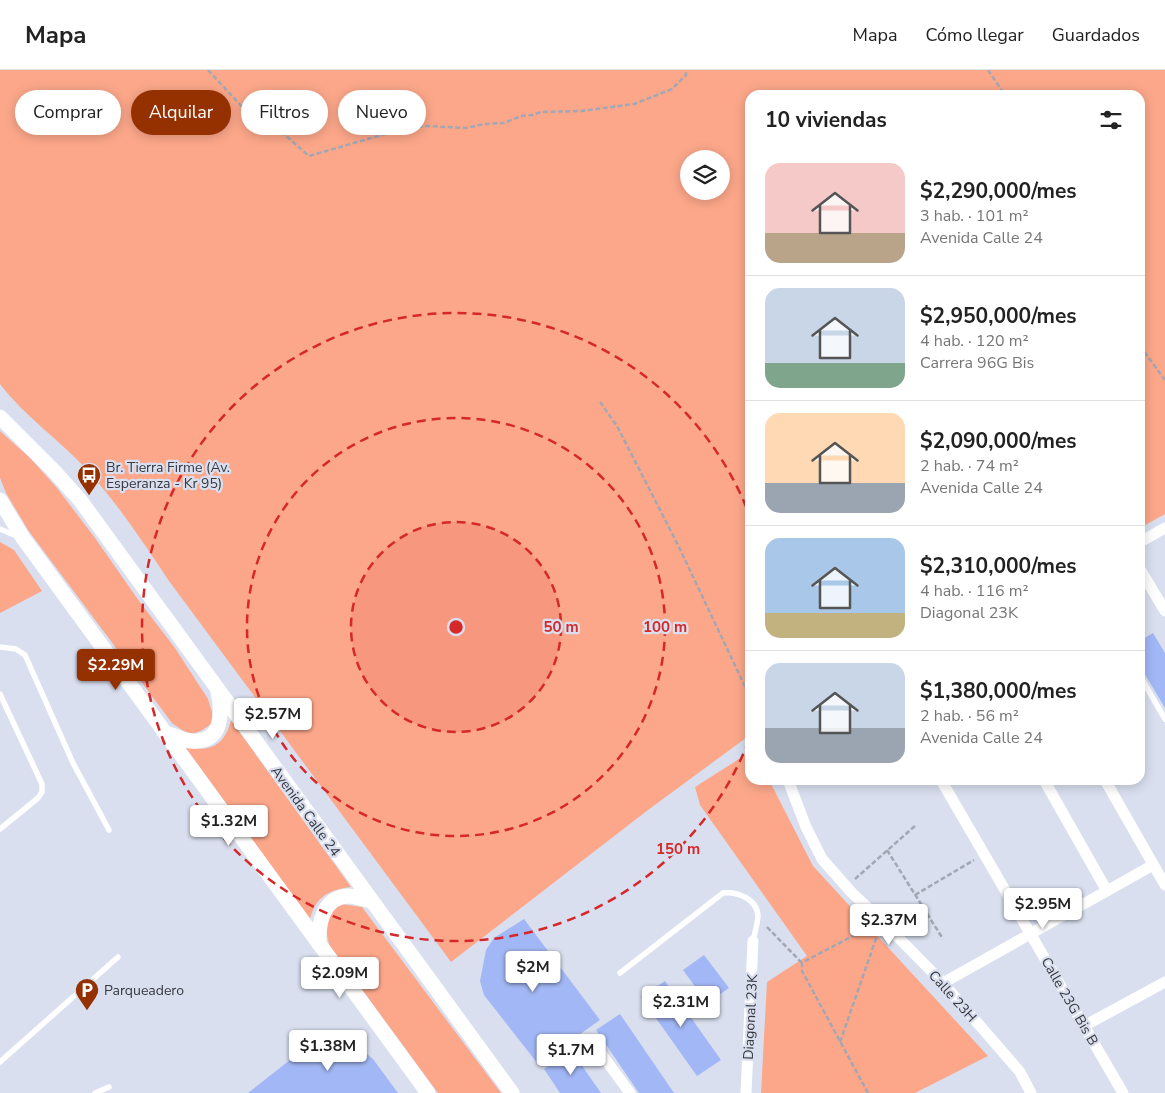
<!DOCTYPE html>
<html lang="es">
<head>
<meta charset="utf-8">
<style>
	:root { --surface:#fff; --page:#f2f2f2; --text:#222; --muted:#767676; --line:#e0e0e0; --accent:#953000 }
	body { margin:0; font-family:"Nunito Sans",sans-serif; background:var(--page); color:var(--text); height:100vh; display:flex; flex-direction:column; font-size:19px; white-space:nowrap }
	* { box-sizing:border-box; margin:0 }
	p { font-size:16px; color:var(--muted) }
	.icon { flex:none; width:28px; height:28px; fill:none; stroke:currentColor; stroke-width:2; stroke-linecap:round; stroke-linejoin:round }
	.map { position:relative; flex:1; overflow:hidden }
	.drawer { position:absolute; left:745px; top:20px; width:400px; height:695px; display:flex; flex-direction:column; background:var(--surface); border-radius:15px; box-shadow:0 2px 12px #0003 }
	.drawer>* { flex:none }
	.guide { position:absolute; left:15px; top:20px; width:475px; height:45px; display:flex; gap:10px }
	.fabs { position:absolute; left:680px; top:80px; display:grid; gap:10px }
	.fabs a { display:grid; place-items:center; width:50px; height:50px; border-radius:50%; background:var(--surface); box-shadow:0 2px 12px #0003; font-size:25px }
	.price { position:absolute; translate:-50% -42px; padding:0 11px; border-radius:5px; background:#fff; color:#222; font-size:16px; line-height:32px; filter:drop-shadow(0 1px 2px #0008) }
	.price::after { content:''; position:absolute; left:50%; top:30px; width:15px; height:11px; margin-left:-8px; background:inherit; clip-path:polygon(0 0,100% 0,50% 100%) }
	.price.on { background:var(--accent); color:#fff }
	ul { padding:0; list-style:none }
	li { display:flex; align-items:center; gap:15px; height:125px; padding:0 20px }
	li+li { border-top:1px solid var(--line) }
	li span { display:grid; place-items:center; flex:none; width:140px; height:100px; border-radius:15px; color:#555 }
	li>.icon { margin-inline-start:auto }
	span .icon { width:60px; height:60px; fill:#fffc; stroke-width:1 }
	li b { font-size:21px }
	h2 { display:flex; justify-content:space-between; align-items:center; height:60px; padding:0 20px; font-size:21px }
	.tag { padding:0 18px; border-radius:22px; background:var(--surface); box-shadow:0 2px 12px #0003; font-size:18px; line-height:45px }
	.tag.on { background:var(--accent); color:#fff }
	header { display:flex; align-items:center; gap:30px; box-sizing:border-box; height:70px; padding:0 25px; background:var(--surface); border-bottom:1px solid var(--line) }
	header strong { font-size:24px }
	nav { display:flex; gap:28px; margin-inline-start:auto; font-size:18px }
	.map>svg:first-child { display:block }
	.green { fill:#fca78a; fill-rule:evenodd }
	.building { fill:#a2b7f5 }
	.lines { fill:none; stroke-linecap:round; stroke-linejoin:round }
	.path { stroke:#a2a7b3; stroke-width:2.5; stroke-dasharray:5 2.5; stroke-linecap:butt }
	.lane { stroke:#fff; stroke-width:5.5 }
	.street { stroke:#fff; stroke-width:11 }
	.secondary { stroke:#fff; stroke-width:15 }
	.ring { fill:none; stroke:#d62828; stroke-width:2.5; stroke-dasharray:9 6 }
	.labels { text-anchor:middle; stroke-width:4.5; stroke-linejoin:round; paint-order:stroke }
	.poi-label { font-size:14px; fill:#37393f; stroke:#d9dfef; text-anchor:start }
	.street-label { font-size:14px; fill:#37393f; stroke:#d9dfef }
	.centre { fill:#d62828; stroke:#d9dfef; stroke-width:2.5 }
	.ring-label { font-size:15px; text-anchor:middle; font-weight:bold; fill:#d62828; stroke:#d9dfef; stroke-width:4.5; stroke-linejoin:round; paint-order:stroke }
</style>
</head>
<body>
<header>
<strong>Mapa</strong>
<nav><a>Mapa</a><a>Cómo llegar</a><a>Guardados</a></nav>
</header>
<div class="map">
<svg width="1165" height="1023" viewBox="0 0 1165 1023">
	<rect width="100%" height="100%" fill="#d9dfef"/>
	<!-- green -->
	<g class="green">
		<path d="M0 0H1165V444L1140 458V25H750V665L648 740 451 892 169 511C143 472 118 434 87 400 60 370 25 347 0 314ZM689 89H721V121H689Z"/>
		<path d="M0 361 31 389 57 418 95 468 139 531 175 578 208 629 212 642V653C195 667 189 666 172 653L28 460 6 423 0 408Z"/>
		<polygon points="0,472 14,480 42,521 0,543"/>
		<path d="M231 650 351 817C329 820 316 826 310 849L186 678C212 681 224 676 231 650Z"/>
		<polygon points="750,682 750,710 769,710 813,796 988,986 915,1023 761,1023 767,912 807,886 700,735 695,717"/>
		<path d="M341 834 362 837 501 1023H438L330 876C324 861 326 843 341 834Z"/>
	</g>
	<!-- building -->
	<g class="building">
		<polygon points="1153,563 1165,583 1165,638 1140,596 1140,571"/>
		<polygon points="524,849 600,950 538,994 484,925 480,911 486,880 494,868"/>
		<polygon points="704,885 729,918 707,933 683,900"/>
		<polygon points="665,911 721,990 697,1006 641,927"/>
		<polygon points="620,944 674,1023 639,1023 596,960"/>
		<polygon points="327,970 347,973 363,981 373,989 398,1023 248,1023 309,975"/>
		<polygon points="571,980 601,1023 560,1023 544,999"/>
	</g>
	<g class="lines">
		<!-- path -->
		<g class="path">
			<polyline points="208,0 258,54 285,65 309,86 406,58 428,56 466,58 485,54 504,53 521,46 532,45 541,42 581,41 634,34 672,19 686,5 686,0"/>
			<polyline points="988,0 1005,25"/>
			<polyline points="1140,276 1165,310"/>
			<polyline points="600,332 617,356 678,475 750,627"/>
			<polyline points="887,780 943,869"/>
			<polyline points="855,809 916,755"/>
			<polyline points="915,825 974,790"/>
			<polyline points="767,857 802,893"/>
			<polyline points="840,972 878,863"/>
			<polyline points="868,1023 802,901 802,893 807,890 870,857"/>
		</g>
		<!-- lane -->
		<g class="lane">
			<polyline points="0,459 19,467"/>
			<polyline points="0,577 16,579 25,585 73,693 109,760"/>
			<polyline points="1140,606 1165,649"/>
			<polyline points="0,624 42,714 42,722 38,728 0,759"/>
			<path d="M620 903 723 823C737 821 758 829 758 847 757 855 755 863 753 871"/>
			<polyline points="0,992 118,887"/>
			<polyline points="95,1023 109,1017"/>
		</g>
		<!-- street -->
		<g class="street">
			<polyline points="1140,472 1165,458"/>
			<polyline points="1140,499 1165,541"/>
			<polyline points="788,710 806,757 822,789 852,823 882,851 943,913 1020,1002 1031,1023"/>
			<polyline points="941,710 1123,1023"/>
			<polyline points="1044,710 1107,821"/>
			<polyline points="1105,710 1165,815"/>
			<polyline points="943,913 1153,795"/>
			<polyline points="1084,956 1165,912"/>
			<polyline points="594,974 630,1023"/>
			<polyline points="746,1023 753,871"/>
		</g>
		<!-- secondary -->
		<g class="secondary">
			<polyline points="0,347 54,401 80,430 512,1023"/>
			<polyline points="0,430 23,468 428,1023"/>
			<path d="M164 662C173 665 182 670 191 671 222 674 223 644 218 622"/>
			<path d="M319 874C318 854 323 827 348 826 355 826 363 829 371 831"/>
		</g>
	</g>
	<!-- distance rings -->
	<circle cx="456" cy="557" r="105" fill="#d62828" fill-opacity=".12"/>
	<g class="ring">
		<circle cx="456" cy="557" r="105"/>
		<circle cx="456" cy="557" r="209"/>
		<path d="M749 670A314 314 0 1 1 749 444"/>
	</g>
	<!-- icons -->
	<defs>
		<g id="bus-pin" transform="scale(1.25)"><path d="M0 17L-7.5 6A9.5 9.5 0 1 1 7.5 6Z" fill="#953000" stroke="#d9dfef"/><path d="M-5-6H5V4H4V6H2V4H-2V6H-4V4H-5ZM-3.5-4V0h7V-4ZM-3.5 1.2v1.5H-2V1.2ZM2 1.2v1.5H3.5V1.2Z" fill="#fff"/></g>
		<g id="parking-pin" transform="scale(1.25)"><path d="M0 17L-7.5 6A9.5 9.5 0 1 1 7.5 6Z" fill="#953000" stroke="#d9dfef"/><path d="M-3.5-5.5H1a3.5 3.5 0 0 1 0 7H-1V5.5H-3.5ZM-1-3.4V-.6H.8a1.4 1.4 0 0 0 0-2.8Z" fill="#fff"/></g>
	</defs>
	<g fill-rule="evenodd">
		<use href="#bus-pin" x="89" y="405"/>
		<use href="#parking-pin" x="87" y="920"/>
	</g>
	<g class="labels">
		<!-- poi labels -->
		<g class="poi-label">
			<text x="106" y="402">Br. Tierra Firme (Av.<tspan x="106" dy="16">Esperanza - Kr 95)</tspan></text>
			<text x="104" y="925">Parqueadero</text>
		</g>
		<!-- street labels -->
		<g class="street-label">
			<text transform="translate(306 741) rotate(54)" y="5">Avenida Calle 24</text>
			<text transform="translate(953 926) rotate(48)" y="5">Calle 23H</text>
			<text transform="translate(1070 931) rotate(60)" y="5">Calle 23G Bis B</text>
			<text transform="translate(750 947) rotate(-87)" y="5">Diagonal 23K</text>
		</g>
	</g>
	<circle cx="456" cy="557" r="8" class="centre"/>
	<g class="ring-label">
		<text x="561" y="562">50 m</text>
		<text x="665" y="562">100 m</text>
		<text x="678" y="784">150 m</text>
	</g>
</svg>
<div class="fabs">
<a><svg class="icon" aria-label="layers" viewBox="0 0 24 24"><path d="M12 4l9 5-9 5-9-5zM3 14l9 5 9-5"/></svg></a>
</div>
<b class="price on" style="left:116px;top:621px">$2.29M</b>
<b class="price" style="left:273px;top:670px">$2.57M</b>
<b class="price" style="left:229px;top:777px">$1.32M</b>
<b class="price" style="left:1043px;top:860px">$2.95M</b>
<b class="price" style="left:889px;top:876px">$2.37M</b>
<b class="price" style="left:533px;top:923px">$2M</b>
<b class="price" style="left:340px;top:929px">$2.09M</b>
<b class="price" style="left:681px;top:958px">$2.31M</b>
<b class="price" style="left:328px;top:1002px">$1.38M</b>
<b class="price" style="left:571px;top:1006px">$1.7M</b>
<div class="guide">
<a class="tag">Comprar</a>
<a class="tag on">Alquilar</a>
<a class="tag">Filtros</a>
<a class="tag">Nuevo</a>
</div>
<section class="drawer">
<h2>10 viviendas<svg class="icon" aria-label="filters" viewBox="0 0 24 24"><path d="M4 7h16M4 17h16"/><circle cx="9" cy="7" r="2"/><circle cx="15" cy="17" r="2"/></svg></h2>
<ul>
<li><span style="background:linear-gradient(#f6c9c9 70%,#b9a48a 0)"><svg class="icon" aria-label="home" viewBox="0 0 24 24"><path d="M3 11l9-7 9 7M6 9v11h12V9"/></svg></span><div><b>$2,290,000/mes</b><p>3 hab. · 101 m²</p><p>Avenida Calle 24</p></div></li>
<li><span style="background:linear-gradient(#c9d6e8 75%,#7fa58c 0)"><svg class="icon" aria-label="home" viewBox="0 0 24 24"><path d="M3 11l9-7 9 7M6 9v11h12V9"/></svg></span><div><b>$2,950,000/mes</b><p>4 hab. · 120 m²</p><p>Carrera 96G Bis</p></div></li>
<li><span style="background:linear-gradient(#ffd9b3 70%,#9aa5b1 0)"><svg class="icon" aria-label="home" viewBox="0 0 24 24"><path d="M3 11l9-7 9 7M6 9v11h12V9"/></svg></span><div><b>$2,090,000/mes</b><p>2 hab. · 74 m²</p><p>Avenida Calle 24</p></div></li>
<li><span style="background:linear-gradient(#a9c7e8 75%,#c2b280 0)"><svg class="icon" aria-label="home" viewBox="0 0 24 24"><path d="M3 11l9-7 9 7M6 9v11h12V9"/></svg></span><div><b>$2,310,000/mes</b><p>4 hab. · 116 m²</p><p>Diagonal 23K</p></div></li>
<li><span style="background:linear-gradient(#c9d6e8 65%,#9aa5b1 0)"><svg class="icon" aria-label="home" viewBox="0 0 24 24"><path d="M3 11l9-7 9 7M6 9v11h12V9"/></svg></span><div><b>$1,380,000/mes</b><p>2 hab. · 56 m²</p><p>Avenida Calle 24</p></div></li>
</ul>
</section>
</div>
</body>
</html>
